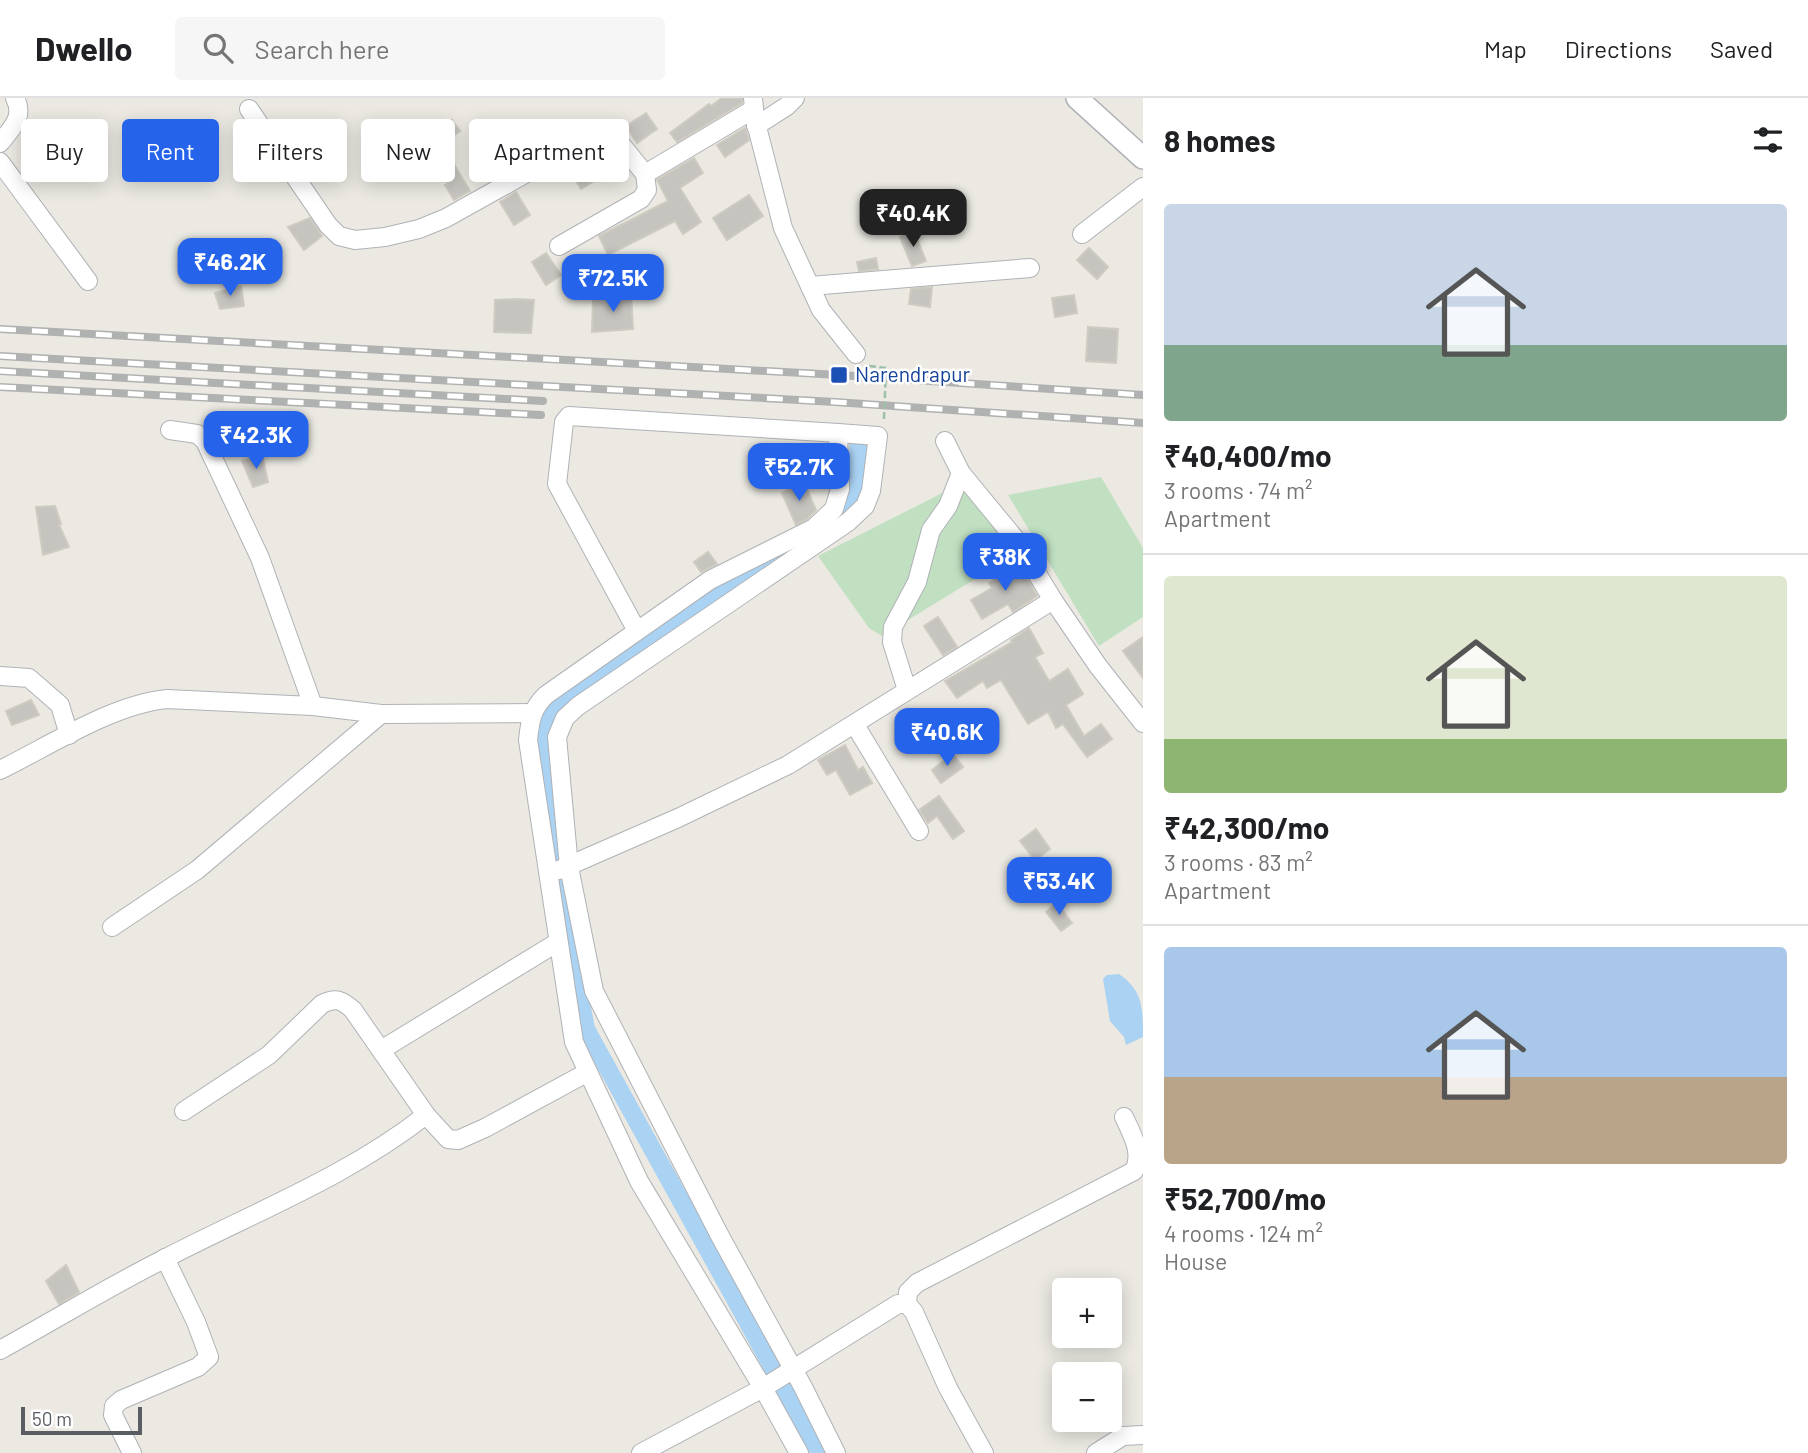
<!DOCTYPE html>
<html lang="en">
<head>
<meta charset="utf-8">
<style>
	:root { --surface:#fff; --page:#f6f6f6; --text:#202124; --muted:#757577; --line:#e0e0e0; --accent:#2563eb }
	body { margin:0; font-family:Barlow,sans-serif; background:var(--page); color:var(--text); height:100vh; display:flex; flex-direction:column; font-size:26px; white-space:nowrap }
	* { box-sizing:border-box; margin:0 }
	p { font-size:23px; color:var(--muted) }
	.icon { flex:none; width:38px; height:38px; fill:none; stroke:currentColor; stroke-width:2; stroke-linecap:round; stroke-linejoin:round }
	.map { position:relative; flex:1; overflow:hidden }
	.drawer { display:flex; flex-direction:column; background:var(--surface); width:665px }
	.drawer>* { flex:none }
	.top-card { position:absolute; left:21px; top:21px; width:665px; height:63px; display:flex; gap:14px }
	.tools { position:absolute; left:1052px; top:1180px; display:grid; gap:14px }
	.tools a { display:grid; place-items:center; width:70px; height:70px; border-radius:7px; background:var(--surface); box-shadow:0 4px 18px #0003; font-size:35px }
	.scale { position:absolute; left:21px; bottom:18px; width:121px; box-sizing:border-box; padding-left:7px; border:4px solid #5a5d61; border-top:0; font-size:19px; line-height:24px; white-space:nowrap; color:#5a5d61; -webkit-text-stroke:5px #fff; paint-order:stroke }
	.price { position:absolute; translate:-50% -60px; padding:0 16px; border-radius:14px; background:var(--accent); color:#fff; font-size:23px; line-height:46px; filter:drop-shadow(0 2px 4px #0008) }
	.price::after { content:''; position:absolute; left:50%; top:42px; width:21px; height:16px; margin-left:-10px; background:inherit; clip-path:polygon(0 0,100% 0,50% 100%) }
	.price.active { background:#222; color:#fff }
	ul { padding:0; list-style:none }
	li { display:grid; align-content:center; gap:14px; height:371px; padding:0 21px }
	li+li { border-top:2px solid var(--line) }
	li span { display:grid; place-items:center; height:217px; border-radius:7px; color:#555 }
	li>.icon { margin-inline-start:auto }
	span .icon { width:126px; height:126px; fill:#fffc; stroke-width:1 }
	li b { font-size:30px }
	h2 { display:flex; justify-content:space-between; align-items:center; height:84px; padding:0 21px; font-size:30px }
	.pill { padding:0 24px; border-radius:7px; background:var(--surface); box-shadow:0 4px 18px #0003; font-size:24px; line-height:63px }
	.pill.active { background:var(--accent); color:#fff }
	header { display:flex; align-items:center; gap:42px; box-sizing:border-box; height:98px; padding:0 35px; background:var(--surface); border-bottom:2px solid var(--line) }
	header strong { font-size:33px }
	nav { display:flex; gap:38px; margin-inline-start:auto; font-size:24px }
	.search { width:490px; height:63px; background:var(--page); display:flex; align-items:center; gap:18px; box-sizing:border-box; padding:0 24px; border-radius:7px; color:var(--muted); font-size:26px }
	main { display:flex; flex:1; min-height:0 }
	.map>svg:first-child { display:block }
	.green { fill:#c1e0c2 }
	.water { fill:#aad2f3 }
	.lines { fill:none; stroke-linecap:round; stroke-linejoin:round }
	.canal { stroke:#aad2f3; stroke-width:18 }
	.building { fill:#c6c4bf; stroke:#cfcbc1; stroke-width:2 }
	.minor-casing { stroke:#afb2b6; stroke-width:20 }
	.tertiary-casing { stroke:#afb2b6; stroke-width:24 }
	.path { stroke:#9bc0a7; stroke-width:2.5; stroke-dasharray:7 3.5; stroke-linecap:butt }
	.minor { stroke:#fff; stroke-width:18 }
	.tertiary { stroke:#fff; stroke-width:21 }
	.rail-casing { stroke:#b0b1b1; stroke-width:8 }
	.rail { stroke:#fff; stroke-width:5; stroke-dasharray:16; stroke-linecap:butt }
	.path-bridge { stroke:#9bc0a7; stroke-width:2.5; stroke-dasharray:7 3.5; stroke-linecap:butt }
	.transit-dot { fill:#1a4fb4; stroke:#fff; stroke-width:2.5 }
	.labels { text-anchor:middle; stroke-width:5; stroke-linejoin:round; paint-order:stroke }
	.transit-label { font-size:21px; fill:#164399; stroke:#fff; text-anchor:start }
</style>
</head>
<body>
<header>
<strong>Dwello</strong>
<div class="search"><svg class="icon" aria-label="search" viewBox="0 0 24 24"><circle cx="10" cy="10" r="6"/><path d="M15 15l6 6"/></svg>Search here</div>
<nav><a>Map</a><a>Directions</a><a>Saved</a></nav>
</header>
<main>
<div class="map">
<svg width="1143" height="1355" viewBox="0 0 1143 1355">
	<rect width="100%" height="100%" fill="#ebe9e2"/>
	<!-- green -->
	<g class="green">
		<polygon points="1101,379 1143,450 1143,519 1099,548 1008,397"/>
		<polygon points="958,387 1001,433 1014,457 882,538 869,530 818,458"/>
	</g>
	<!-- water -->
	<path class="water" d="M1119 876C1143 893 1143 909 1143 939L1126 947 1124 939 1110 923 1103 881 1107 877Z"/>
	<g class="lines">
		<!-- canal -->
		<g class="canal">
			<path d="M820 435C861 405 856 383 859 337"/>
			<polyline points="793,452 710,501 565,604 548,618 540,634 556,773 586,931 820,1355"/>
		</g>
	</g>
	<!-- building -->
	<g class="building">
		<polygon points="722,0 742,0 742,5 677,44 670,35 709,6 711,8"/>
		<polygon points="646,15 657,31 637,45 626,28"/>
		<polygon points="452,22 460,33 447,42 439,31"/>
		<polygon points="312,23 324,40 299,56 288,38"/>
		<polygon points="745,30 749,42 725,59 717,47"/>
		<polygon points="443,48 470,93 454,102 445,87 448,86 429,57"/>
		<polygon points="588,53 603,78 581,91 566,66"/>
		<polygon points="694,60 703,75 680,90 701,124 683,136 675,123 608,157 599,138 668,103 657,82"/>
		<polygon points="516,94 530,117 514,127 500,104"/>
		<polygon points="749,97 763,118 727,142 713,120"/>
		<polygon points="310,120 322,138 304,152 288,129"/>
		<polygon points="914,134 926,163 912,168 900,139"/>
		<polygon points="1089,150 1108,169 1097,181 1077,162"/>
		<polygon points="546,155 561,177 546,187 532,164"/>
		<polygon points="876,160 878,171 859,173 857,164"/>
		<polygon points="241,188 244,208 220,211 215,195"/>
		<polygon points="932,189 930,209 909,206 911,191"/>
		<polygon points="631,194 633,231 592,234 593,202 614,202 614,195"/>
		<polygon points="1074,197 1077,215 1055,219 1052,200"/>
		<polygon points="517,201 534,202 531,235 494,234 495,202"/>
		<polygon points="1088,229 1118,231 1116,265 1086,263"/>
		<polygon points="262,357 268,384 253,389 242,363"/>
		<polygon points="804,385 816,412 807,421 796,427 782,395"/>
		<polygon points="55,408 61,426 59,427 69,449 43,457 36,409"/>
		<polygon points="708,454 717,466 701,474 694,464"/>
		<polygon points="1019,467 1037,498 1013,514 1008,506 982,521 971,502 992,490 989,485"/>
		<polygon points="938,519 957,549 943,557 924,528"/>
		<polygon points="1029,530 1043,555 1035,559 1049,583 1068,571 1083,596 1066,607 1084,638 1101,626 1112,641 1087,659 1063,626 1056,630 1048,614 1028,626 1001,582 987,590 983,583 957,600 945,583 1012,544 1011,542"/>
		<polygon points="1143,539 1143,580 1123,553"/>
		<polygon points="31,602 39,617 12,627 6,613"/>
		<polygon points="845,647 858,672 863,669 872,685 850,697 836,672 827,677 818,662"/>
		<polygon points="953,656 963,669 941,685 932,672"/>
		<polygon points="939,698 964,733 953,741 937,718 928,725 919,712"/>
		<polygon points="1036,731 1050,751 1035,762 1020,743"/>
		<polygon points="1057,805 1072,825 1061,833 1046,814"/>
		<polygon points="66,1167 79,1194 59,1206 46,1183"/>
	</g>
	<g class="lines">
		<!-- minor casing -->
		<g class="minor-casing">
			<g id="minor">
				<polyline points="753,0 755,21 783,130 821,212 856,256"/>
				<polyline points="249,11 328,127 339,138 355,142 385,139 419,131 446,120 598,35 608,34 615,39 645,76 754,11"/>
				<polyline points="756,28 787,8 795,0"/>
				<path d="M0 45C11 31 25 19 15 0"/>
				<polyline points="0,64 88,183"/>
				<polyline points="1082,136 1143,89"/>
				<polyline points="559,148 641,101 647,92 645,76"/>
				<polyline points="810,188 1030,170"/>
				<polyline points="170,332 197,336 205,343 260,460 313,608"/>
				<polyline points="945,343 961,375 1017,443 1053,502 1098,568 1143,625"/>
				<path d="M637 533 557 386 564 324 569 318 838 335 840 391 834 411 814 430 710 482 546 597C532 610 530 623 528 642L574 944 639 1083 763 1290 799 1355"/>
				<polyline points="0,578 29,580 60,607 69,637"/>
				<polyline points="907,592 892,544 893,529 917,484 931,432 948,408 961,375"/>
				<polyline points="855,627 919,733"/>
				<path d="M0 672C49 648 113 606 167 601L313 608 381 616 532 615"/>
				<polyline points="559,772 678,720 788,667 1053,502"/>
				<polyline points="112,829 197,772 381,616"/>
				<polyline points="381,952 558,844"/>
				<path d="M184 1013 269 957 322 906C336 899 342 902 353 912L426 1017 448 1041 458 1042 485 1030 588 974"/>
				<path d="M907 1206 908 1194 917 1185 1134 1073C1143 1056 1133 1038 1124 1019"/>
				<path d="M0 1252C55 1222 108 1189 164 1161 252 1115 347 1079 426 1017"/>
				<polyline points="132,1355 113,1317 114,1308 121,1302 198,1269 209,1259 196,1224 165,1160"/>
				<polyline points="641,1355 763,1290 898,1206 907,1206 914,1214 948,1290 984,1355"/>
				<polyline points="836,1355 803,1289 720,1138 594,893 569,769 557,639 565,620 578,608 848,424 865,408 871,393 878,338 838,335"/>
				<polyline points="1096,1355 1123,1338 1143,1337"/>
			</g>
		</g>
		<!-- tertiary casing -->
		<g class="tertiary-casing">
			<polyline id="tertiary" points="1077,0 1143,60"/>
		</g>
		<!-- path -->
		<polyline class="path" points="869,268 886,270"/>
		<!-- minor -->
		<use href="#minor" class="minor"/>
		<!-- tertiary -->
		<use href="#tertiary" class="tertiary"/>
		<!-- rail casing -->
		<g class="rail-casing">
			<g id="rail">
				<polyline points="0,231 839,277 1143,297"/>
				<polyline points="0,258 835,304 1143,325"/>
				<polyline points="0,273 543,303"/>
				<polyline points="0,289 541,317"/>
			</g>
		</g>
		<!-- rail -->
		<use href="#rail" class="rail"/>
		<!-- path-bridge -->
		<polyline class="path-bridge" points="884,321 886,270"/>
	</g>
	<!-- markers -->
	<rect class="transit-dot" x="830" y="268" width="18" height="18" rx="3.5"/>
	<g class="labels">
		<!-- transit labels -->
		<g class="transit-label">
			<text x="855" y="284">Narendrapur</text>
		</g>
	</g>
</svg>
<div class="tools">
<a>+</a>
<a>−</a>
</div>
<div class="scale">50 m</div>
<b class="price active" style="left:913px;top:151px">₹40.4K</b>
<b class="price" style="left:230px;top:200px">₹46.2K</b>
<b class="price" style="left:613px;top:216px">₹72.5K</b>
<b class="price" style="left:256px;top:373px">₹42.3K</b>
<b class="price" style="left:799px;top:405px">₹52.7K</b>
<b class="price" style="left:1005px;top:495px">₹38K</b>
<b class="price" style="left:947px;top:670px">₹40.6K</b>
<b class="price" style="left:1059px;top:819px">₹53.4K</b>
<div class="top-card">
<a class="pill">Buy</a>
<a class="pill active">Rent</a>
<a class="pill">Filters</a>
<a class="pill">New</a>
<a class="pill">Apartment</a>
</div>
</div>
<section class="drawer">
<h2>8 homes<svg class="icon" aria-label="filters" viewBox="0 0 24 24"><path d="M4 7h16M4 17h16"/><circle cx="9" cy="7" r="2"/><circle cx="15" cy="17" r="2"/></svg></h2>
<ul>
<li><span style="background:linear-gradient(#c9d6e8 65%,#7fa58c 0)"><svg class="icon" aria-label="home" viewBox="0 0 24 24"><path d="M3 11l9-7 9 7M6 9v11h12V9"/></svg></span><div><b>₹40,400/mo</b><p>3 rooms · 74 m²</p><p>Apartment</p></div></li>
<li><span style="background:linear-gradient(#dfe7d0 75%,#8fb573 0)"><svg class="icon" aria-label="home" viewBox="0 0 24 24"><path d="M3 11l9-7 9 7M6 9v11h12V9"/></svg></span><div><b>₹42,300/mo</b><p>3 rooms · 83 m²</p><p>Apartment</p></div></li>
<li><span style="background:linear-gradient(#a9c7e8 60%,#b9a48a 0)"><svg class="icon" aria-label="home" viewBox="0 0 24 24"><path d="M3 11l9-7 9 7M6 9v11h12V9"/></svg></span><div><b>₹52,700/mo</b><p>4 rooms · 124 m²</p><p>House</p></div></li>
</ul>
</section>
</main>
</body>
</html>
